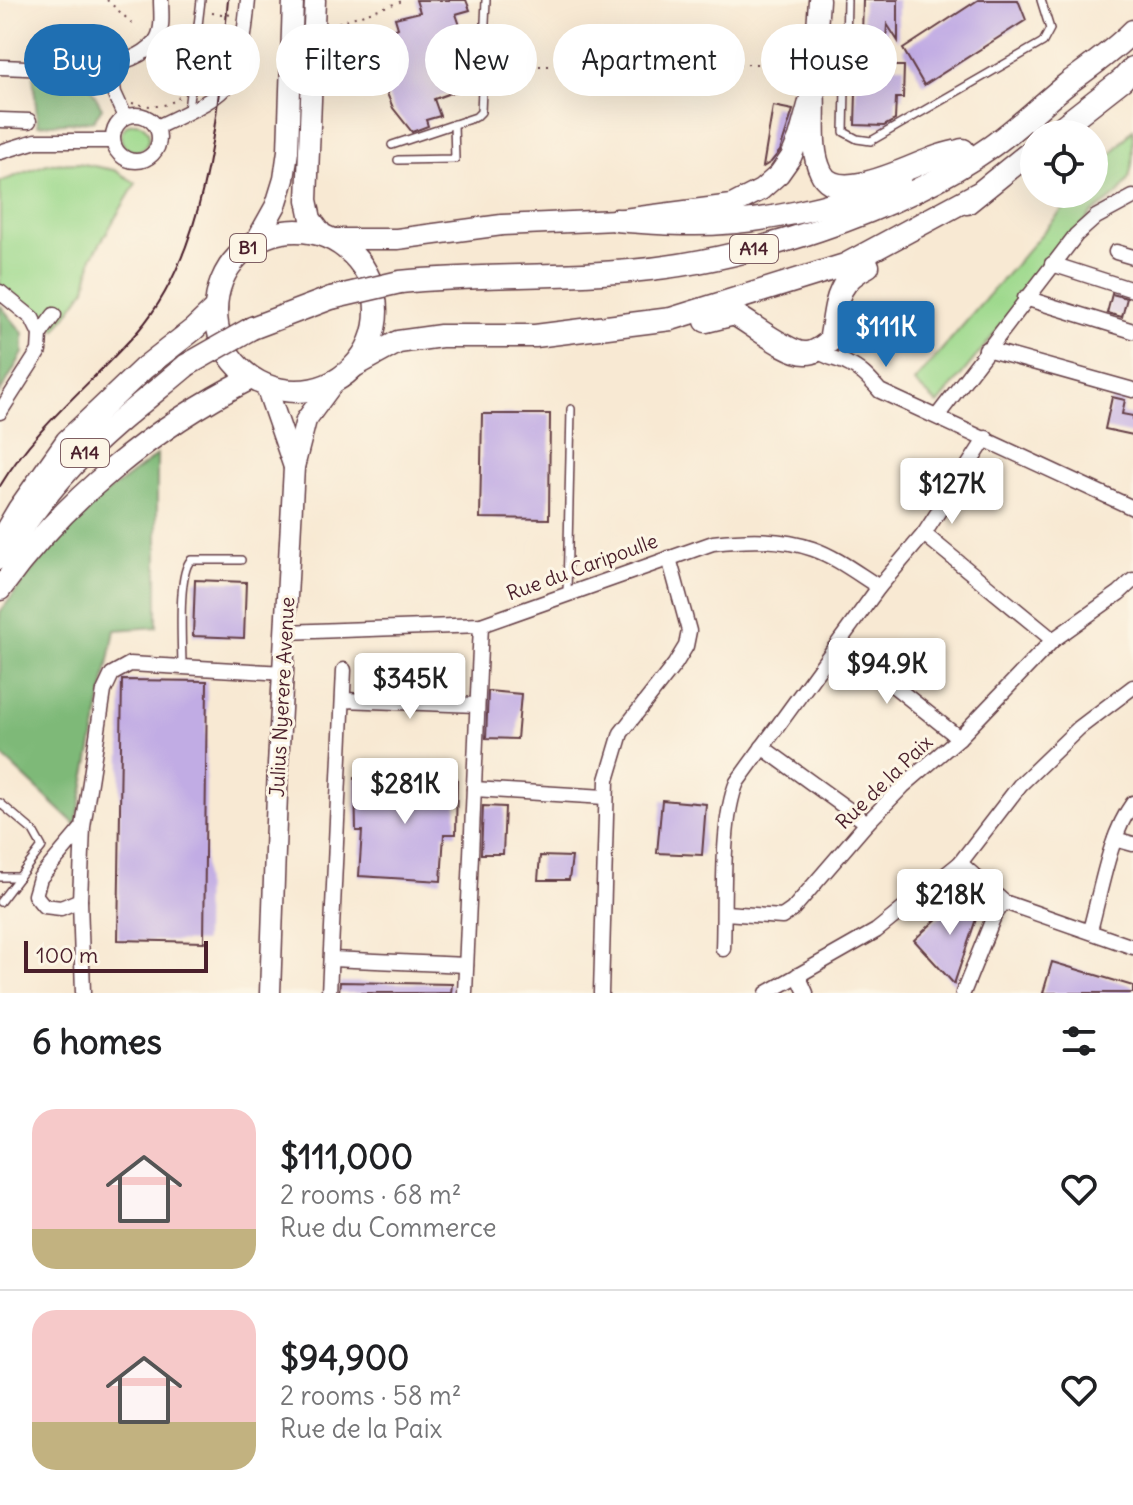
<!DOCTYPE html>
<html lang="en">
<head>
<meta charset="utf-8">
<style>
	:root { --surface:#fff; --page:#f2f2f2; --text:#202124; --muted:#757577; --line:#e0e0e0; --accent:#1f6fb2 }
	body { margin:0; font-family:Delius,sans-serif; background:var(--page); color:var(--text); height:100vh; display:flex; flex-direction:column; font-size:30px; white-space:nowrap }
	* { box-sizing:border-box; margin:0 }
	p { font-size:26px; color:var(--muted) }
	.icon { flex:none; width:44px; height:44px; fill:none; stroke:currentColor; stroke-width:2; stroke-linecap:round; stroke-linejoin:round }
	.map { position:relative; height:993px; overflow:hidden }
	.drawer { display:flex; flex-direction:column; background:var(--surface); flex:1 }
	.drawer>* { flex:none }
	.top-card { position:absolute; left:24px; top:24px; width:1086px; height:72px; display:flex; gap:16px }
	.fabs { position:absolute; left:1020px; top:120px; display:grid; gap:16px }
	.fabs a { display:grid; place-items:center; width:88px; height:88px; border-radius:50%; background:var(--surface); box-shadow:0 8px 32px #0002; font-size:40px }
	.scale { position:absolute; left:24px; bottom:20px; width:184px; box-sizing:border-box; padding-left:8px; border:4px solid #4a1f2b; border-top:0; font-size:22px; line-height:28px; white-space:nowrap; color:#4a1f2b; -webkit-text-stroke:6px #fcf5e5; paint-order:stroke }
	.price { position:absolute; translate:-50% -68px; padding:0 18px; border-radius:8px; background:#fff; color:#222; font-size:26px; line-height:52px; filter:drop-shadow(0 2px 4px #0008) }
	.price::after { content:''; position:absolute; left:50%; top:48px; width:24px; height:18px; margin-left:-12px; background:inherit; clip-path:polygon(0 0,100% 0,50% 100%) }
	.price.active { background:var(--accent); color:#fff }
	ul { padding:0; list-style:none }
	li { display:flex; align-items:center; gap:24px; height:200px; padding:0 32px }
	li+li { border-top:2px solid var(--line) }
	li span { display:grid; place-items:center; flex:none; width:224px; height:160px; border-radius:24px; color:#555 }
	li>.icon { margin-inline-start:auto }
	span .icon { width:96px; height:96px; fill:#fffc; stroke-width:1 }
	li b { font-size:34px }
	h2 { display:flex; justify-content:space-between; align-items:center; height:96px; padding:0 32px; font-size:34px }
	.chip { padding:0 28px; border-radius:36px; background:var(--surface); box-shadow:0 8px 32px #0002; font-size:28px; line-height:72px }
	.chip.active { background:var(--accent); color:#fff }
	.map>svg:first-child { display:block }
	.green { fill:#9ed98d; stroke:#747c5c; stroke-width:2 }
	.forest { fill:#7eb978; stroke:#646c52; stroke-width:2 }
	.building { fill:#c1ace4 }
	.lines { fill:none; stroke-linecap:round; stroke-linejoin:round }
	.lane-casing { stroke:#643d44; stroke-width:10 }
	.street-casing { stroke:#643d44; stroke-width:17 }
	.secondary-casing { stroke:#643d44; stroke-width:23 }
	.primary-casing { stroke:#643d44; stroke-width:25 }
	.path { stroke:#643d44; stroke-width:2; stroke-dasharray:2 6; stroke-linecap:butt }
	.lane { stroke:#fff; stroke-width:7 }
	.street { stroke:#fff; stroke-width:14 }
	.secondary { stroke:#fff; stroke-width:20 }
	.primary { stroke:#fff; stroke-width:22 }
	.tram { stroke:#4a1f2b; stroke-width:2 }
	.primary-bridge-casing { stroke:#643d44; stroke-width:25; stroke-linecap:butt }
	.primary-bridge { stroke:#fff; stroke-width:22 }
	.labels { text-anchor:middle; stroke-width:6; stroke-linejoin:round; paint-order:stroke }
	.shield { fill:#fcf5e5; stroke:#7f5f63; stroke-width:2 }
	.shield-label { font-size:18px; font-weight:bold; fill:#4a1f2b }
	.street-label { font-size:20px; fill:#4a1f2b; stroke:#fcf5e5 }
</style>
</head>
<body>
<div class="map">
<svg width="1133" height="993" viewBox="0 0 1133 993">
	<rect width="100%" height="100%" fill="#fcf5e5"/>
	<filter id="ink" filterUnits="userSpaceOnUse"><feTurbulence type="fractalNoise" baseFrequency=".0125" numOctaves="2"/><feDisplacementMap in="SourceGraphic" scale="16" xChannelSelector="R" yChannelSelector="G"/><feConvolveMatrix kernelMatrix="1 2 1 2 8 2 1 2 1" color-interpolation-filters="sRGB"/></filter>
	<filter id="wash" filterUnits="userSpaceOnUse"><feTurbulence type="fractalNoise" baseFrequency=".006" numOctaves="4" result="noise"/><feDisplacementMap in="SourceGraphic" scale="32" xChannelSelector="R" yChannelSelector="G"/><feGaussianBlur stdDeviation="1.8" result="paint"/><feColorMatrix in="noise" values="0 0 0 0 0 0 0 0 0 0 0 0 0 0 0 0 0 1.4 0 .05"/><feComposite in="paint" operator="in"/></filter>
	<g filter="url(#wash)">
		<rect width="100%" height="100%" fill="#f8e9d3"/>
		<!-- green -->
		<g class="green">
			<circle cx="135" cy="137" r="14"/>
			<path d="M1133 129C1133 181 1133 184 1091 214L938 404 914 382 1076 194H1094V174Z"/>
			<polygon points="78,163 114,170 136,183 92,257 86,288 56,330 0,285 0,182 47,164"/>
		</g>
		<!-- forest -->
		<g class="forest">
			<polygon points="83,74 102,108 93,121 38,125 33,76"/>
			<polygon points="0,305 23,333 23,353 0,393"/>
			<polygon points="157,455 157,627 115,630 76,825 0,754 0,612 72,519"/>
		</g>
		<g id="blocks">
			<!-- building -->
			<g class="building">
				<polygon points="416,0 466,0 470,10 456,14 466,43 449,49 462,89 434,99 440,116 426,120 428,126 412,132 393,108 386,91 382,64 384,48 387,43 395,40 392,31 398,28 395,18 420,12"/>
				<polygon points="863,0 898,0 898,41 887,24 886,41 871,41 871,35 862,35"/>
				<polygon points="978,0 1018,0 1026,20 924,85 903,49"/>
				<polygon points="769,39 787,39 786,78 768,78"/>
				<polygon points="857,60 885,61 885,66 904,66 903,98 896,98 895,120 884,126 855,125"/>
				<polygon points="773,106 793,110 780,151 771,162 763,167"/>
				<polygon points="1112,294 1127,298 1122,317 1107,313"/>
				<polygon points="1112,397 1125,400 1122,414 1133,416 1133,435 1105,429"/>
				<polygon points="482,414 550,414 549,519 480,518"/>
				<polygon points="195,580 246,582 244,638 193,636"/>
				<polygon points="122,680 207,681 204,942 118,940"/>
				<polygon points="488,691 521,694 517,739 486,738"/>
				<polygon points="355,778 457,778 456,834 444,834 441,881 359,876 362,831 356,831"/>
				<polygon points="662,800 706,804 702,855 657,853"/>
				<polygon points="483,806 505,807 503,854 481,854"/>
				<polygon points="540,856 572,857 569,880 538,880"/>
				<polygon points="966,892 977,916 954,984 914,940"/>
				<polygon points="1052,962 1133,986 1133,993 1043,993"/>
				<polygon points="340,982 452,984 451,993 339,993"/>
			</g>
		</g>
	</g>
	<g filter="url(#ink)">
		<use href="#blocks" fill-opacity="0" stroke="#643d44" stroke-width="2"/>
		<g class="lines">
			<!-- lane casing -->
			<g class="lane-casing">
				<g id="lane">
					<polyline points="847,0 844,132 857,139 871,141 1043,42 1050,29 1041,0"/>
					<polyline points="818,87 843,86"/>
					<polyline points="188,110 201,0"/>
					<polyline points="392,145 476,117 481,112 486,0"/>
					<polyline points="398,160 455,159 454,124"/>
					<polyline points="567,594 571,409"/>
					<path d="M182 667C182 645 177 573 191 560H241"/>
					<polyline points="0,803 33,831 42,847 0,902"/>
					<polyline points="0,877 19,877"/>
				</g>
			</g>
			<!-- street casing -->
			<g class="street-casing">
				<g id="street">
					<polyline points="110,65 114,93 125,117"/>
					<path d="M0 67C42 68 125 78 155 42 164 31 161 13 161 0"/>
					<circle cx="136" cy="138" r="23"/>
					<polyline points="0,120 29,121"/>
					<path d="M157 127C237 89 239 89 248 0"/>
					<polyline points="0,152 36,141 113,141"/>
					<polyline points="1116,252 1133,257"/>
					<polyline points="1052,264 1133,290"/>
					<polyline points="0,292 32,318 40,334"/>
					<polyline points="1025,298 1133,331"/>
					<polyline points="986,349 1133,390"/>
					<path d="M817 350C827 359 837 358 848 364 862 370 870 380 880 391L1133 508"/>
					<polyline points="0,412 39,351 40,334 54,315"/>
					<polyline points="938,415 1076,235 1096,217 1133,197"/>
					<polyline points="924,534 1053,640"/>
					<path d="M286 632 481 625 713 543C747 539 781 538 813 549 836 557 858 574 879 587"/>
					<polyline points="840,643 959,738"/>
					<polyline points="343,700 477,705"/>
					<polyline points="762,747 867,823"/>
					<polyline points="474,789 605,797"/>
					<polyline points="83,827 80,900 61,908 44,906 35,895 40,878 83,827 104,691 112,674 130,664 285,673"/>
					<polyline points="1115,839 1133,844"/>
					<polyline points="960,863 1004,902 1133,947"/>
					<polyline points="80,900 83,993"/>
					<polyline points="725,913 782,917 792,910 867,823 903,786 959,738 1053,640 1119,593 1133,580"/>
					<path d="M1090 930C1101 891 1109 836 1133 803"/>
					<path d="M723 949C725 903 720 822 737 782L879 587 924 534 986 438"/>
					<polyline points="331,959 466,965"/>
					<polyline points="798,975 806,993"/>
					<polyline points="329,993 344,670"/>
					<polyline points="465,993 481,625"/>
					<polyline points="601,993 607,780 621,733 675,664 686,646 689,631 669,558"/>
					<polyline points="767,993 876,931 960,863 1020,785 1079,728 1133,687"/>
					<polyline points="963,993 994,916 1004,902"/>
				</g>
			</g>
			<!-- secondary casing -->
			<g class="secondary-casing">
				<g id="secondary">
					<polyline points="315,0 307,200 311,219 323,235"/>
					<polyline points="333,239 397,239 502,225 616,220 732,205 761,190 779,174 791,157 799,138 813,87 819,0"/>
					<polyline points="256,241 276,205 284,179 288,151 293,0"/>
					<polyline points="266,386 294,467"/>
					<polyline points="270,993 278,765 294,467 306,420 334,382"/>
				</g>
			</g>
			<!-- primary casing -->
			<g class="primary-casing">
				<g id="primary">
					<path d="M813 87C816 114 809 148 821 172 836 206 910 166 934 158 943 154 954 152 963 150"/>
					<polyline points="1053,134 1122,80 1133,68"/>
					<polyline points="967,203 1034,149"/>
					<path d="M616 220C640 222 665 224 689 224 756 225 837 207 899 181"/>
					<circle cx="296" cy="311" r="80"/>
					<path d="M400 282C476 274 553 278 630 271 743 262 899 212 992 146 1019 127 1042 104 1067 84 1090 67 1113 51 1133 31"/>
					<path d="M706 321 734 314C752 324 790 355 807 353 816 353 823 346 830 341 837 306 833 283 868 266"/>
					<polyline points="252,328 331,298"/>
					<polyline points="356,365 398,342 441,336 535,336 671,319 845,265 977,194"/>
					<polyline points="0,541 19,509 67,441 144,368 194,329 216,308"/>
					<path d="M0 558C23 526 45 495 72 466 107 429 148 398 187 365"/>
					<path d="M0 589C64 500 154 427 251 378"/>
				</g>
			</g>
			<!-- path -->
			<g class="path">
				<polyline points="107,0 135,26"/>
				<polyline points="212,13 233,15"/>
				<polyline points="331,25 400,2 399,0"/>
				<polyline points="539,66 762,64"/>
				<path d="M132 103C149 107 165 109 179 97"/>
			</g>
			<!-- lane -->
			<use href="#lane" class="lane"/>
			<!-- street -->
			<use href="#street" class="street"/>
			<!-- secondary -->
			<use href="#secondary" class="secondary"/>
			<!-- primary -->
			<use href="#primary" class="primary"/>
			<!-- tram -->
			<path class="tram" d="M0 486C36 426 92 383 138 331 210 248 218 105 228 0"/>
			<!-- primary-bridge casing -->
			<g class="primary-bridge-casing">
				<g id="primary-bridge">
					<polyline points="331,298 400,282"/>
					<polyline points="187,365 252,328"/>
				</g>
			</g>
			<!-- primary-bridge -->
			<use href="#primary-bridge" class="primary-bridge"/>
		</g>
	</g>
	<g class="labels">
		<!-- shield labels -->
		<g class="shield">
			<rect x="230" y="234" width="36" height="28" rx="6"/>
			<rect x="730" y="235" width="48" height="28" rx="6"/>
			<rect x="61" y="439" width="48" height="28" rx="6"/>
		</g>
		<g class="shield-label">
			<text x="248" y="254">B1</text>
			<text x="754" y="255">A14</text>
			<text x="85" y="459">A14</text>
		</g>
		<!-- street labels -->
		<g class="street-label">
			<text transform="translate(582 567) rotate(-20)" y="7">Rue du Caripoulle</text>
			<text transform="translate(282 697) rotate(-87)" y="7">Julius Nyerere Avenue</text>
			<text transform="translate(884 782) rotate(-44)" y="7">Rue de la Paix</text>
		</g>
	</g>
</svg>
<div class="fabs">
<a><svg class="icon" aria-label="locate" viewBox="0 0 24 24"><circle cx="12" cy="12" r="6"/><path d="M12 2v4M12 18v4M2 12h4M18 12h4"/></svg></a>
</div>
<div class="scale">100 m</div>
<b class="price active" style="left:886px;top:369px">$111K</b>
<b class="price" style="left:952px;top:526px">$127K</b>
<b class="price" style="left:887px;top:706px">$94.9K</b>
<b class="price" style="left:410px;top:721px">$345K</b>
<b class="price" style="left:405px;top:826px">$281K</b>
<b class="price" style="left:950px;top:937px">$218K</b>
<div class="top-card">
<a class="chip active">Buy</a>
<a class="chip">Rent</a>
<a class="chip">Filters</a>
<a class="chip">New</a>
<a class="chip">Apartment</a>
<a class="chip">House</a>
</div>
</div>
<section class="drawer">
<h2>6 homes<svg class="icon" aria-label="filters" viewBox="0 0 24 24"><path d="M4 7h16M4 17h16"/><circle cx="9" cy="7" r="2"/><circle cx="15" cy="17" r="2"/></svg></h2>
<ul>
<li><span style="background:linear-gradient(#f6c9c9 75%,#c2b280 0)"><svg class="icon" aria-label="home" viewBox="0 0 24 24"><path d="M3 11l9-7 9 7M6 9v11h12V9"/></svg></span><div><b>$111,000</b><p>2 rooms · 68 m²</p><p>Rue du Commerce</p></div><svg class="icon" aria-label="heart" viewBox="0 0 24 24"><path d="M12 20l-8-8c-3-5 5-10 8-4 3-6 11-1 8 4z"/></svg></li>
<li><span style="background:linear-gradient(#f6c9c9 70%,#c2b280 0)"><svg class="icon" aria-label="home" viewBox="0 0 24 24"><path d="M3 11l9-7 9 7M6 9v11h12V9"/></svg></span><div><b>$94,900</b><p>2 rooms · 58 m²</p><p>Rue de la Paix</p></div><svg class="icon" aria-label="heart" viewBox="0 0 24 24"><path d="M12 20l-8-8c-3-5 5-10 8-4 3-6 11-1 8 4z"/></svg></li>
</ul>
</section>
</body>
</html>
